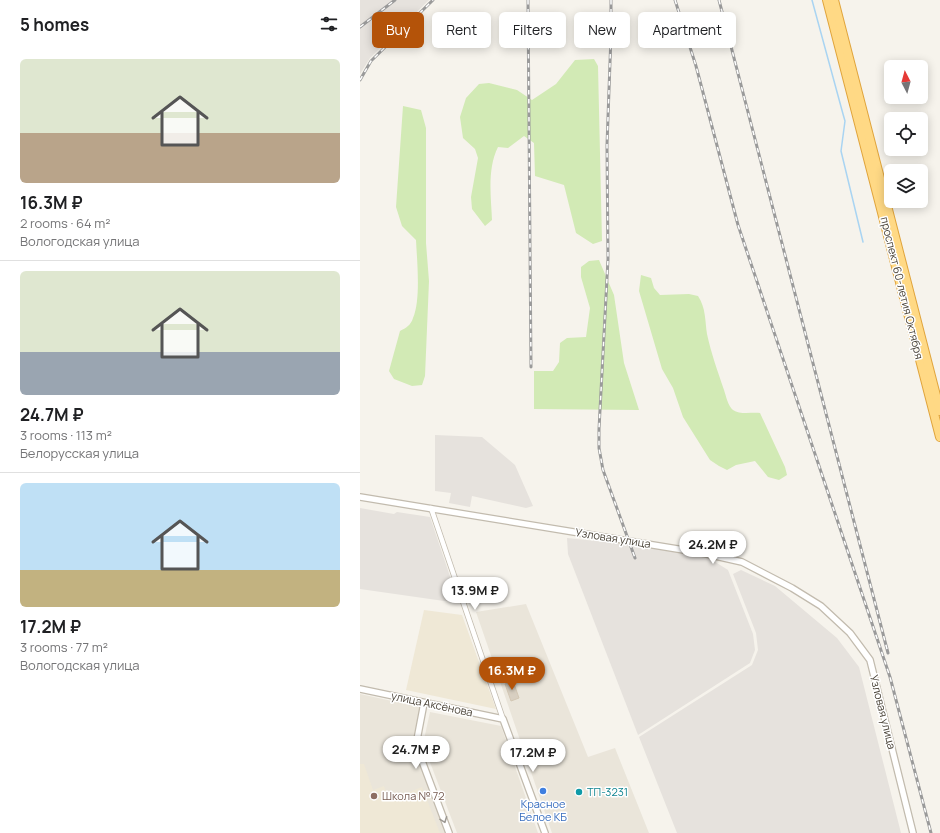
<!DOCTYPE html>
<html lang="en">
<head>
<meta charset="utf-8">
<style>
	:root { --surface:#fff; --page:#f6f6f6; --text:#202124; --muted:#757577; --line:#e0e0e0; --accent:#b45309 }
	body { margin:0; font-family:Manrope,sans-serif; background:var(--page); color:var(--text); height:100vh; display:flex; flex-direction:column; font-size:15px; white-space:nowrap }
	* { box-sizing:border-box; margin:0 }
	p { font-size:13px; color:var(--muted) }
	.icon { flex:none; width:22px; height:22px; fill:none; stroke:currentColor; stroke-width:2; stroke-linecap:round; stroke-linejoin:round }
	.map { position:relative; flex:1; overflow:hidden }
	.details { display:flex; flex-direction:column; background:var(--surface); width:360px }
	.details>* { flex:none }
	.top-card { position:absolute; left:12px; top:12px; width:380px; height:36px; display:flex; gap:8px }
	.needle { width:26px; rotate:354deg }
	.buttons { position:absolute; left:524px; top:60px; display:grid; gap:8px }
	.buttons a { display:grid; place-items:center; width:44px; height:44px; border-radius:6px; background:var(--surface); box-shadow:0 2px 10px #0003; font-size:20px }
	.price { position:absolute; translate:-50% -34px; padding:0 9px; border-radius:14px; background:#fff; color:#222; font-size:13px; line-height:26px; filter:drop-shadow(0 1px 2px #0008) }
	.price::after { content:''; position:absolute; left:50%; top:24px; width:12px; height:9px; margin-left:-6px; background:inherit; clip-path:polygon(0 0,100% 0,50% 100%) }
	.price.current { background:var(--accent); color:#fff }
	ul { padding:0; list-style:none }
	li { display:grid; align-content:center; gap:8px; height:212px; padding:0 20px }
	li+li { border-top:1px solid var(--line) }
	li span { display:grid; place-items:center; height:124px; border-radius:6px; color:#555 }
	li>.icon { margin-inline-start:auto }
	span .icon { width:72px; height:72px; fill:#fffc; stroke-width:1 }
	li b { font-size:17px }
	h2 { display:flex; justify-content:space-between; align-items:center; height:48px; padding:0 20px; font-size:17px }
	.tag { padding:0 14px; border-radius:6px; background:var(--surface); box-shadow:0 2px 10px #0003; font-size:14px; line-height:36px }
	.tag.current { background:var(--accent); color:#fff }
	main { display:flex; flex:1; min-height:0 }
	.map>svg:first-child { display:block }
	.residential { fill:#eae5da }
	.industrial { fill:#e6e2dd }
	.education { fill:#efe8d6 }
	.green { fill:#d2eab5 }
	.lines { fill:none; stroke-linecap:round; stroke-linejoin:round }
	.stream { stroke:#a9d4f2; stroke-width:1.5 }
	.building { fill:#d8cfc1; stroke:#d3c7b4 }
	.minor-casing { stroke:#c2bbae; stroke-width:6 }
	.tertiary-casing { stroke:#c2bbae; stroke-width:8 }
	.trunk-casing { stroke:#e0a43c; stroke-width:10 }
	.minor { stroke:#fff; stroke-width:4.5 }
	.tertiary { stroke:#fff; stroke-width:5.5 }
	.trunk { stroke:#ffd985; stroke-width:8 }
	.rail-casing { stroke:#9a9a9a; stroke-width:3 }
	.rail { stroke:#fff; stroke-width:1.5; stroke-dasharray:4.5; stroke-linecap:butt }
	.oneway { stroke:#9c9892 }
	.shop-dot { fill:#3f7fe0; stroke:#fff; stroke-width:1.5 }
	.culture-dot { fill:#0f9aa8; stroke:#fff; stroke-width:1.5 }
	.education-dot { fill:#8d6e63; stroke:#fff; stroke-width:1.5 }
	.labels { text-anchor:middle; stroke-width:3; stroke-linejoin:round; paint-order:stroke }
	.street-label { font-size:11px; fill:#4b4439; stroke:#fff }
	.culture-label { font-size:11px; fill:#0d838f; stroke:#fff; text-anchor:start }
	.education-label { font-size:11px; fill:#785e54; stroke:#fff; text-anchor:start }
	.shop-label { font-size:11px; fill:#366cbe; stroke:#fff }
</style>
</head>
<body>
<main>
<section class="details">
<h2>5 homes<svg class="icon" aria-label="filters" viewBox="0 0 24 24"><path d="M4 7h16M4 17h16"/><circle cx="9" cy="7" r="2"/><circle cx="15" cy="17" r="2"/></svg></h2>
<ul>
<li><span style="background:linear-gradient(#dfe7d0 60%,#b9a48a 0)"><svg class="icon" aria-label="home" viewBox="0 0 24 24"><path d="M3 11l9-7 9 7M6 9v11h12V9"/></svg></span><div><b>16.3M ₽</b><p>2 rooms · 64 m²</p><p>Вологодская улица</p></div></li>
<li><span style="background:linear-gradient(#dfe7d0 65%,#9aa5b1 0)"><svg class="icon" aria-label="home" viewBox="0 0 24 24"><path d="M3 11l9-7 9 7M6 9v11h12V9"/></svg></span><div><b>24.7M ₽</b><p>3 rooms · 113 m²</p><p>Белорусская улица</p></div></li>
<li><span style="background:linear-gradient(#bfe0f5 70%,#c2b280 0)"><svg class="icon" aria-label="home" viewBox="0 0 24 24"><path d="M3 11l9-7 9 7M6 9v11h12V9"/></svg></span><div><b>17.2M ₽</b><p>3 rooms · 77 m²</p><p>Вологодская улица</p></div></li>
</ul>
</section>
<div class="map">
<svg width="580" height="833" viewBox="0 0 580 833">
	<rect width="100%" height="100%" fill="#f6f3ec"/>
	<!-- residential -->
	<g class="residential">
		<polygon points="166,604 228,757 255,748 289,833 192,833 116,612"/>
		<polygon points="0,694 64,708 56,744 88,833 0,833"/>
		<polygon points="70,712 141,726 178,833 97,833 63,744"/>
	</g>
	<!-- industrial -->
	<g class="industrial">
		<polygon points="0,0 69,0 10,58 0,74"/>
		<polygon points="75,435 122,437 155,465 173,506 166,508 112,496 110,507 89,503 91,493 75,491"/>
		<polygon points="0,508 34,514 37,512 70,517 98,600 84,601 0,589"/>
		<polygon points="207,538 275,545 329,553 352,560 368,570 393,634 395,650 390,663 278,735 208,554"/>
		<polygon points="381,570 415,586 477,638 499,667 541,833 317,833 279,737 392,665 398,650 396,633 373,574"/>
	</g>
	<!-- education -->
	<g class="education">
		<polygon points="64,610 102,615 136,709 46,690"/>
		<polygon points="0,764 4,764 13,790 24,786 29,800 62,787 80,833 0,833"/>
	</g>
	<!-- green -->
	<g class="green">
		<path d="M234 59 238 66 242 241 233 244 216 233 204 185 175 176 174 143 164 136 148 148 138 147C127 169 131 196 132 220L125 226 112 209 111 197 118 158 115 149 103 138 100 117 106 98 119 84 129 83 157 90 172 100 196 84 215 60Z"/>
		<path d="M43 106 61 110 66 128V243L69 281 65 376 62 385 52 386 34 379 29 371 40 331C46 328 51 325 53 318 61 300 57 261 56 240L42 226 36 207Z"/>
		<polygon points="239,260 254,295 264,363 279,410 174,409 174,371 193,371 199,362 200,343 207,338 226,337 230,308 221,277 221,267 229,261"/>
		<path d="M281 275 291 278 294 288 300 295 329 294 338 296C346 308 345 321 347 334 351 353 358 372 364 390 366 396 368 406 373 410 380 415 392 412 400 413L425 467 427 475 419 480 408 477 395 461 376 465 367 470 359 466 350 460 323 417 313 388 302 369 279 291Z"/>
	</g>
	<g class="lines">
		<!-- stream -->
		<polyline class="stream" points="452,0 483,114 485,121 481,151 503,242"/>
	</g>
	<!-- building -->
	<polygon class="building" points="153,681 159,698 151,701 145,684"/>
	<g class="lines">
		<!-- minor casing -->
		<g class="minor-casing">
			<polyline id="minor" points="71,508 143,719"/>
		</g>
		<!-- tertiary casing -->
		<g class="tertiary-casing">
			<g id="tertiary">
				<polyline points="0,497 342,553 382,562 432,588 461,606 490,633 510,660 553,833"/>
				<polyline points="0,689 143,719 185,833"/>
				<polyline points="64,703 56,745 89,833"/>
			</g>
		</g>
		<!-- trunk casing -->
		<g class="trunk-casing">
			<g id="trunk">
				<polyline points="467,0 580,437"/>
				<polyline points="474,0 580,411"/>
			</g>
		</g>
		<!-- minor -->
		<use href="#minor" class="minor"/>
		<!-- tertiary -->
		<use href="#tertiary" class="tertiary"/>
		<!-- trunk -->
		<use href="#trunk" class="trunk"/>
		<!-- rail casing -->
		<g class="rail-casing">
			<g id="rail">
				<polyline points="168,0 171,367"/>
				<polyline points="251,0 251,35 247,145 248,259 239,429 239,448 243,470 275,558"/>
				<polyline points="315,0 336,66 378,225 530,677 571,833"/>
				<polyline points="359,0 528,653"/>
				<polyline points="0,27 35,0"/>
				<polyline points="0,80 11,61 73,0"/>
			</g>
		</g>
		<!-- rail -->
		<use href="#rail" class="rail"/>
	</g>
	<!-- one-way arrows -->
	<defs><path id="oneway-chevron" d="M-2-3.5L2.5 0L-2 3.5" fill="none" stroke-width="1.6" stroke-linecap="round" stroke-linejoin="round"/></defs>
	<use class="oneway" href="#oneway-chevron" transform="translate(84 820) rotate(69)"/>
	<!-- markers -->
	<circle class="shop-dot" cx="183" cy="791" r="4"/>
	<circle class="culture-dot" cx="219" cy="792" r="4"/>
	<circle class="education-dot" cx="14" cy="796" r="4"/>
	<g class="labels">
		<!-- street labels -->
		<g class="street-label">
			<text transform="translate(542 288) rotate(76)" y="4">проспект 60-летия Октября</text>
			<text transform="translate(253 538) rotate(9)" y="4">Узловая улица</text>
			<text transform="translate(72 704) rotate(12)" y="4">улица Аксёнова</text>
			<text transform="translate(523 712) rotate(76)" y="4">Узловая улица</text>
		</g>
		<!-- culture labels -->
		<g class="culture-label">
			<text x="227" y="796">ТП-3231</text>
		</g>
		<!-- education labels -->
		<g class="education-label">
			<text x="22" y="800">Школа № 72</text>
		</g>
		<!-- shop labels -->
		<g class="shop-label">
			<text x="183" y="808">Красное<tspan x="183" dy="13">Белое КБ</tspan></text>
		</g>
	</g>
</svg>
<div class="buttons">
<a><svg class="needle" viewBox="-14 -14 28 28"><path d="M0-13l5 13h-10z" fill="#e53935"/><path d="M0 13l5-13h-10z" fill="#757577"/></svg></a>
<a><svg class="icon" aria-label="locate" viewBox="0 0 24 24"><circle cx="12" cy="12" r="6"/><path d="M12 2v4M12 18v4M2 12h4M18 12h4"/></svg></a>
<a><svg class="icon" aria-label="layers" viewBox="0 0 24 24"><path d="M12 4l9 5-9 5-9-5zM3 14l9 5 9-5"/></svg></a>
</div>
<b class="price" style="left:353px;top:565px">24.2M ₽</b>
<b class="price" style="left:115px;top:611px">13.9M ₽</b>
<b class="price current" style="left:152px;top:691px">16.3M ₽</b>
<b class="price" style="left:56px;top:770px">24.7M ₽</b>
<b class="price" style="left:173px;top:773px">17.2M ₽</b>
<div class="top-card">
<a class="tag current">Buy</a>
<a class="tag">Rent</a>
<a class="tag">Filters</a>
<a class="tag">New</a>
<a class="tag">Apartment</a>
</div>
</div>
</main>
</body>
</html>
